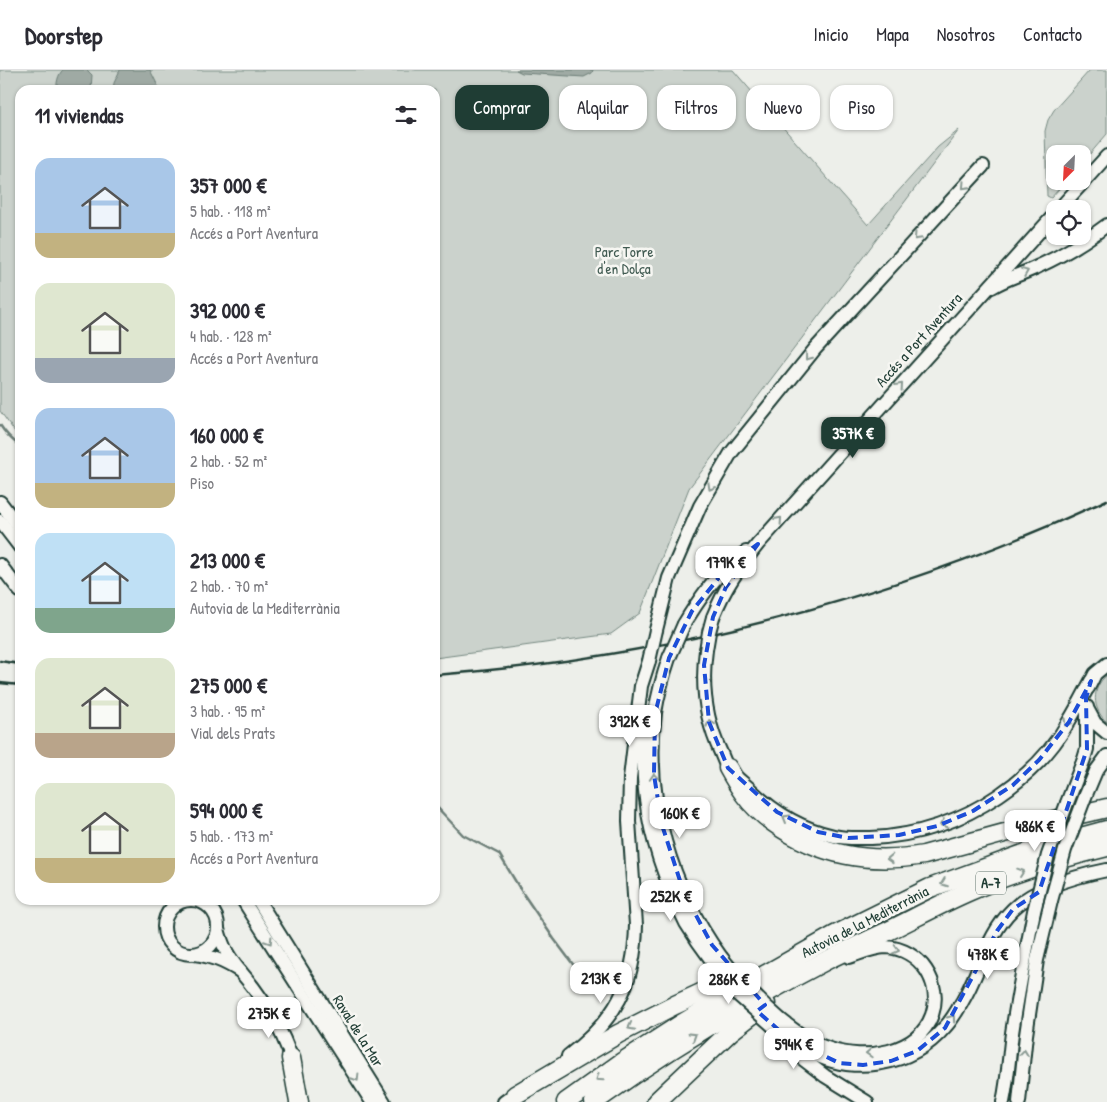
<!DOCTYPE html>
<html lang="es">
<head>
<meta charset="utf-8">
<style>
	:root { --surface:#fff; --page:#f2f2f3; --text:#2b2b33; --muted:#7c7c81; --line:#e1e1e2; --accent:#1f3d34 }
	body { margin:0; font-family:"Patrick Hand",sans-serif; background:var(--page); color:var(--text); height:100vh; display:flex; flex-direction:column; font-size:19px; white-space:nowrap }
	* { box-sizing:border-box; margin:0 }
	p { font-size:16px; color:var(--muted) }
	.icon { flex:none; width:28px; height:28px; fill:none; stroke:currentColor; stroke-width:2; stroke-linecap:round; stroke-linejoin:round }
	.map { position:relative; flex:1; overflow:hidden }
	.drawer { position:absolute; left:15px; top:15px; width:425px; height:820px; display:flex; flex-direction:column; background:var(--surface); border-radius:15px; box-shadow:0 1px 4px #0004 }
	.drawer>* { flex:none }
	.banner { position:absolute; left:455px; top:15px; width:475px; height:45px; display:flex; gap:10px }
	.needle { width:32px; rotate:204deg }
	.controls { position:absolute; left:1046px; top:75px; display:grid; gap:10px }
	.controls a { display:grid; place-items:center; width:45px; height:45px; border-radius:10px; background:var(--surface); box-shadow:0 1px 4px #0004; font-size:25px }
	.price { position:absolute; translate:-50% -42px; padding:0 11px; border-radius:10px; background:#fff; color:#222; font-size:16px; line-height:32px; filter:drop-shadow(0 1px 2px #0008) }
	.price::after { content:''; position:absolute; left:50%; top:30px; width:15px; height:11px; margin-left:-8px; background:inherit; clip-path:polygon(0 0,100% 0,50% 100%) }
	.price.selected { background:var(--accent); color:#fff }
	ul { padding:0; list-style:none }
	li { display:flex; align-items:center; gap:15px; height:125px; padding:0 20px }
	li span { display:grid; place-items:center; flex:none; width:140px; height:100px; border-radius:15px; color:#555 }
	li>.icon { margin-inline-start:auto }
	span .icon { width:60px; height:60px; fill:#fffc; stroke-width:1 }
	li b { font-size:21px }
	h2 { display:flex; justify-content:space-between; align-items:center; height:60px; padding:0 20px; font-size:21px }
	.chip { padding:0 18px; border-radius:15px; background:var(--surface); box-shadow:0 1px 4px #0004; font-size:18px; line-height:45px }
	.chip.selected { background:var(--accent); color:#fff }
	header { display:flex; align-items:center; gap:30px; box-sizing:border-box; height:70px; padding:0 25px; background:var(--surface); border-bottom:1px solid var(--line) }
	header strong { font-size:24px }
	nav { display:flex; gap:28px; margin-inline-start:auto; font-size:18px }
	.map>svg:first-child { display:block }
	.green { fill:#cbd2cc; stroke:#758880 }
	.water { fill:#9faaa4; stroke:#6c7e77 }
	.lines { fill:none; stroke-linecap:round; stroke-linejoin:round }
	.stream { stroke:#6c7e77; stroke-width:2.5 }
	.minor-casing { stroke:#1f3d34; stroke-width:16 }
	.highway-casing { stroke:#1f3d34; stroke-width:21 }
	.minor { stroke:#f6f6f2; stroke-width:12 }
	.highway { stroke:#f6f6f2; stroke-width:18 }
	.rail { stroke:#1f3d34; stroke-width:2.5 }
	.minor-bridge-casing { stroke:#1f3d34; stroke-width:16; stroke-linecap:butt }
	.minor-bridge { stroke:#f6f6f2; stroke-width:12 }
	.oneway { stroke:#8a9a93 }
	.marked { fill:none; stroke:#1d4ed8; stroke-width:4; stroke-dasharray:10 6; stroke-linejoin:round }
	.labels { text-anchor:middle; stroke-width:5; stroke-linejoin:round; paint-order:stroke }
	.shield { fill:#f6f6f2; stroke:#60746d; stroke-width:1 }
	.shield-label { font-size:14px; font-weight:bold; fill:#1f3d34 }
	.park-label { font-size:15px; fill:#415b52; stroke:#f6f6f2 }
	.street-label { font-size:15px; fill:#1f3d34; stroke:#f6f6f2 }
</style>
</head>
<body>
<header>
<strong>Doorstep</strong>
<nav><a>Inicio</a><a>Mapa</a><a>Nosotros</a><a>Contacto</a></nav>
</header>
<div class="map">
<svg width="1107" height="1032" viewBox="0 0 1107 1032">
	<rect width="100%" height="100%" fill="#edefea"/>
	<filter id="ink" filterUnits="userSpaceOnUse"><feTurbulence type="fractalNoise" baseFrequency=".02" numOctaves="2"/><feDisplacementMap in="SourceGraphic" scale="10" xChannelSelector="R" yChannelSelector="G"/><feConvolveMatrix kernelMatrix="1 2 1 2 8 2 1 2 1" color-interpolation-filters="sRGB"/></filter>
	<g filter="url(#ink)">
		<!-- green -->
		<g class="green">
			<polygon points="0,0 733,0 868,155 938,77 959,60 689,418 640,543 611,564 435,588 435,20 20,20 20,365 15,362 0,341"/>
			<polygon points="1090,0 1107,0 1107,64 1083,92 1082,84 1055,84 1055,111 1066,111 1051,128 1047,126 1045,61 1048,50 1054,40"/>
			<path d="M1107 605V652C1092 639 1091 618 1107 605Z"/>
		</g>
		<!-- water -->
		<g class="water">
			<path d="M63 0H87L92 5 91 20H57C56 14 58 4 63 0Z"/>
			<polygon points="120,0 150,0 160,20 113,20 114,13"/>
			<polygon points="516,0 593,0 592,3 584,7 522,3"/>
		</g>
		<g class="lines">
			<!-- stream -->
			<g class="stream">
				<path d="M0 355C5 363 12 370 20 376"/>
				<polyline points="435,735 463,765 499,784 522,822 554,869 587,913"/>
			</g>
			<!-- minor casing -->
			<g class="minor-casing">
				<g id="minor">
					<polyline points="1059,139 1107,86"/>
					<path d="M992 217C1007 208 1023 204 1039 196 1063 185 1086 171 1107 155"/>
					<polyline points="0,432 20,458"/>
					<polyline points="0,451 20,477"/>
					<polyline points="0,495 20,521"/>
					<path d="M713 547C725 517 738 499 758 474L1055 144"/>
					<path d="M684 554C696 534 713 509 730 494 734 489 741 486 746 482"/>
					<polyline points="656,560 669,508 700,436 731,383 815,279 983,96"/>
					<path d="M706 580C701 616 705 649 721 683 723 688 725 693 727 697 733 706 744 713 752 721 775 743 802 759 834 766 846 769 859 768 871 768 917 766 961 751 999 725 1027 706 1053 680 1069 651 1077 638 1084 624 1091 611"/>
					<path d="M669 588C663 606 658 624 655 643 644 729 671 818 721 887"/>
					<polyline points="1088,618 1095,604 1107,594"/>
					<polyline points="1088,640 1095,653 1107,663"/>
					<path d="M645 644C643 672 642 700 646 729 651 771 667 815 686 853 694 866 703 879 712 891"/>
					<polyline points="1085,727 1096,701 1107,686"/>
					<polyline points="1067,733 1084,689 1087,679 1087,637"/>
					<circle cx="191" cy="857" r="27"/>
					<polyline points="243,830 372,1032"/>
					<polyline points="258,830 384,1032"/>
					<path d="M195 884C214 887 223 891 240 901 228 886 223 878 218 859"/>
					<path d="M240 901C264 929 283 960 294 996"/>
					<path d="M781 950C796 962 811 973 830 979 864 991 918 984 932 945 943 913 920 879 886 877 874 877 861 883 849 887"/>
					<path d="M773 956C783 964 794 973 806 980 852 1006 911 997 945 957 952 950 957 941 962 932 980 902 987 864 1013 839 1036 817 1077 806 1107 800"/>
					<polyline points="783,974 825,1006 867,1032"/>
					<path d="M568 986C615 950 635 915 636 855L629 751 630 708 641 616 649 591"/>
					<polyline points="504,1032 522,1019"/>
					<path d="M1003 1032C1008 1009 1009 986 1012 963 1018 922 1026 882 1034 841"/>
					<polyline points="1019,1032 1026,965 1037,890 1051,831"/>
				</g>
			</g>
			<!-- highway casing -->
			<g class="highway-casing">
				<g id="highway">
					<path d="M728 698C733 707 738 716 744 724 752 735 763 745 774 753 820 786 869 794 924 785L1045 752 1107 738"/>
					<polyline points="291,988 299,1032"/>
					<polyline points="515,1025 618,964 675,935 742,904"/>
					<polyline points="566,1032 622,992 681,954 752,912 835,865 930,818 1037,779 1107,760"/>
					<path d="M594 1032C668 979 746 932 827 890 845 881 863 873 882 864 911 850 940 834 970 821 1014 802 1061 788 1107 777"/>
					<polyline points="656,1032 730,962 766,934"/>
				</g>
			</g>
			<!-- minor -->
			<use href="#minor" class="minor"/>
			<!-- highway -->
			<use href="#highway" class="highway"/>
			<!-- rail -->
			<g class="rail">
				<polyline points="0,591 20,594"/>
				<path d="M435 605C667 588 896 528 1107 430"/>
				<polyline points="0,613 20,615"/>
			</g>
			<!-- minor-bridge casing -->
			<g class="minor-bridge-casing">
				<g id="minor-bridge">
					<polyline points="706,580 709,562 713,547"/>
					<polyline points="669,588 684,554"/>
					<polyline points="649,591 656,560"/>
					<polyline points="1051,831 1065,780 1085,727"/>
					<polyline points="1034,841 1048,785 1067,733"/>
					<path d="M721 887C739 910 759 931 781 950"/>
					<polyline points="712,891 738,925 773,956"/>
				</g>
			</g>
			<!-- minor-bridge -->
			<use href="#minor-bridge" class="minor-bridge"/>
		</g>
		<!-- one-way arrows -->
		<defs><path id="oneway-chevron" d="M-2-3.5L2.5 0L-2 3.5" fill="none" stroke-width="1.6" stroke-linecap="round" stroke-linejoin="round" transform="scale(1.25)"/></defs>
		<g class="oneway">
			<use href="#oneway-chevron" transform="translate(965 116) rotate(133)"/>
			<use href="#oneway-chevron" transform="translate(917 167) rotate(133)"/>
			<use href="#oneway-chevron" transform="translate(1025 202) rotate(-22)"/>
			<use href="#oneway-chevron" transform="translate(808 287) rotate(129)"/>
			<use href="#oneway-chevron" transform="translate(900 316) rotate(-48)"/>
			<use href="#oneway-chevron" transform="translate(711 417) rotate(120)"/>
			<use href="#oneway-chevron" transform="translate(779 450) rotate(-48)"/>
			<use href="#oneway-chevron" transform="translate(710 653) rotate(-106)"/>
			<use href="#oneway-chevron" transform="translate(1067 653) rotate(122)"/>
			<use href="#oneway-chevron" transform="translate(654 707) rotate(-94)"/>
			<use href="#oneway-chevron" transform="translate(786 748) rotate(-150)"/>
			<use href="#oneway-chevron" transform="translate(943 754) rotate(160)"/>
			<use href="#oneway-chevron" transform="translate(890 789) rotate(178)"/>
			<use href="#oneway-chevron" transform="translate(1021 802) rotate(-19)"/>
			<use href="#oneway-chevron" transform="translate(944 813) rotate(159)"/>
			<use href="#oneway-chevron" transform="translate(269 871) rotate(57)"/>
			<use href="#oneway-chevron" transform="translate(896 880) rotate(15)"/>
			<use href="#oneway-chevron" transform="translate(952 948) rotate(-55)"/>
			<use href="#oneway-chevron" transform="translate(631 957) rotate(152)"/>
			<use href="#oneway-chevron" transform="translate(693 966) rotate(-32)"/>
			<use href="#oneway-chevron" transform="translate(869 983) rotate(177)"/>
			<use href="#oneway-chevron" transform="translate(1024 983) rotate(-84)"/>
			<use href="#oneway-chevron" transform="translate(356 1008) rotate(58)"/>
			<use href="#oneway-chevron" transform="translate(599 1008) rotate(145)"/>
		</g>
	</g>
	<!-- marked area -->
	<path class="marked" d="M758 474 726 517 713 547 704 595 709 652 728 698 777 742 818 762 848 768 899 765 937 756 973 741 1013 715 1039 690 1069 652 1091 611 1086 628 1087 679 1039 822 1013 839 997 861 945 958 917 981 891 991 863 995 839 993 788 968 757 941 765 935 712 875 684 823 662 755 654 705 655 644 669 588 692 541 730 494Z"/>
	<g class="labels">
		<!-- shield labels -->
		<rect class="shield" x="976" y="801.5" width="30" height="23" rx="4"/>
		<g class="shield-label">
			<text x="991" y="818">A-7</text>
		</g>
		<!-- park labels -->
		<g class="park-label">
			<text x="624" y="187">Parc Torre<tspan x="624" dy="17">d'en Dolça</tspan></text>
		</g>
		<!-- street labels -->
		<g class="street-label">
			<text transform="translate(919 270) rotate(-48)" y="5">Accés a Port Aventura</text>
			<text transform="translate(865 852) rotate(-27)" y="5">Autovia de la Mediterrània</text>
			<text transform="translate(358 961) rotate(58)" y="5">Raval de la Mar</text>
		</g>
	</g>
</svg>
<div class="controls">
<a><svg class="needle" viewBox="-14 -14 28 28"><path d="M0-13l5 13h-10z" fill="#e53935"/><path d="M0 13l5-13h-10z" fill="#7c7c81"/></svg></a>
<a><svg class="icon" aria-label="locate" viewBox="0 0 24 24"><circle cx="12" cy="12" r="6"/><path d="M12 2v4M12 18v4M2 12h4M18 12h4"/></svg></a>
</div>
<b class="price selected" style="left:853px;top:389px">357K €</b>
<b class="price" style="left:726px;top:518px">179K €</b>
<b class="price" style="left:630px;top:677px">392K €</b>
<b class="price" style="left:680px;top:769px">160K €</b>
<b class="price" style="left:1035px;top:782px">486K €</b>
<b class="price" style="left:671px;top:852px">252K €</b>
<b class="price" style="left:988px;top:910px">478K €</b>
<b class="price" style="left:601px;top:934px">213K €</b>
<b class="price" style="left:729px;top:935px">286K €</b>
<b class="price" style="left:269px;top:969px">275K €</b>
<b class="price" style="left:794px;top:1000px">594K €</b>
<div class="banner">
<a class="chip selected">Comprar</a>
<a class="chip">Alquilar</a>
<a class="chip">Filtros</a>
<a class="chip">Nuevo</a>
<a class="chip">Piso</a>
</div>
<section class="drawer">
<h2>11 viviendas<svg class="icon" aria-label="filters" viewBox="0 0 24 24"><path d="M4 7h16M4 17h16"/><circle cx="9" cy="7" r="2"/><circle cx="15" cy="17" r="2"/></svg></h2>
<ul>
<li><span style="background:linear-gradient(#a9c7e8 75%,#c2b280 0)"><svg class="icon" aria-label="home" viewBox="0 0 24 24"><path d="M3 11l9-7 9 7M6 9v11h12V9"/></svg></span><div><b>357 000 €</b><p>5 hab. · 118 m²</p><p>Accés a Port Aventura</p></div></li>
<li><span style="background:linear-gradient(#dfe7d0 75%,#9aa5b1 0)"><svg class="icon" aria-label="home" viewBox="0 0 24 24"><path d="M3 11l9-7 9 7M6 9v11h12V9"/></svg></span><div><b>392 000 €</b><p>4 hab. · 128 m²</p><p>Accés a Port Aventura</p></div></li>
<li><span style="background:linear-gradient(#a9c7e8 75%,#c2b280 0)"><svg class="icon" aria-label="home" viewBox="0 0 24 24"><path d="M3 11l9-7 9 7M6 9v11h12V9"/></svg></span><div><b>160 000 €</b><p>2 hab. · 52 m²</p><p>Piso</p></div></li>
<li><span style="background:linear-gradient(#bfe0f5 75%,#7fa58c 0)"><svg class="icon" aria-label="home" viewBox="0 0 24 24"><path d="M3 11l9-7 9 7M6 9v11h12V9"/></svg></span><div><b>213 000 €</b><p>2 hab. · 70 m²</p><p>Autovia de la Mediterrània</p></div></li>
<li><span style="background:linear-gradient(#dfe7d0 75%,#b9a48a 0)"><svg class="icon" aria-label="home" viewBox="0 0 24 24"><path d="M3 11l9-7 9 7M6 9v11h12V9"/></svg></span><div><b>275 000 €</b><p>3 hab. · 95 m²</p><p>Vial dels Prats</p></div></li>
<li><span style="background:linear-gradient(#dfe7d0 75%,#c2b280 0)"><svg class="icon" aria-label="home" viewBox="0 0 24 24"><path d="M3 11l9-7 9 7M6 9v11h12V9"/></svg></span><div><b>594 000 €</b><p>5 hab. · 173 m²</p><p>Accés a Port Aventura</p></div></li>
</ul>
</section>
</div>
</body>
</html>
